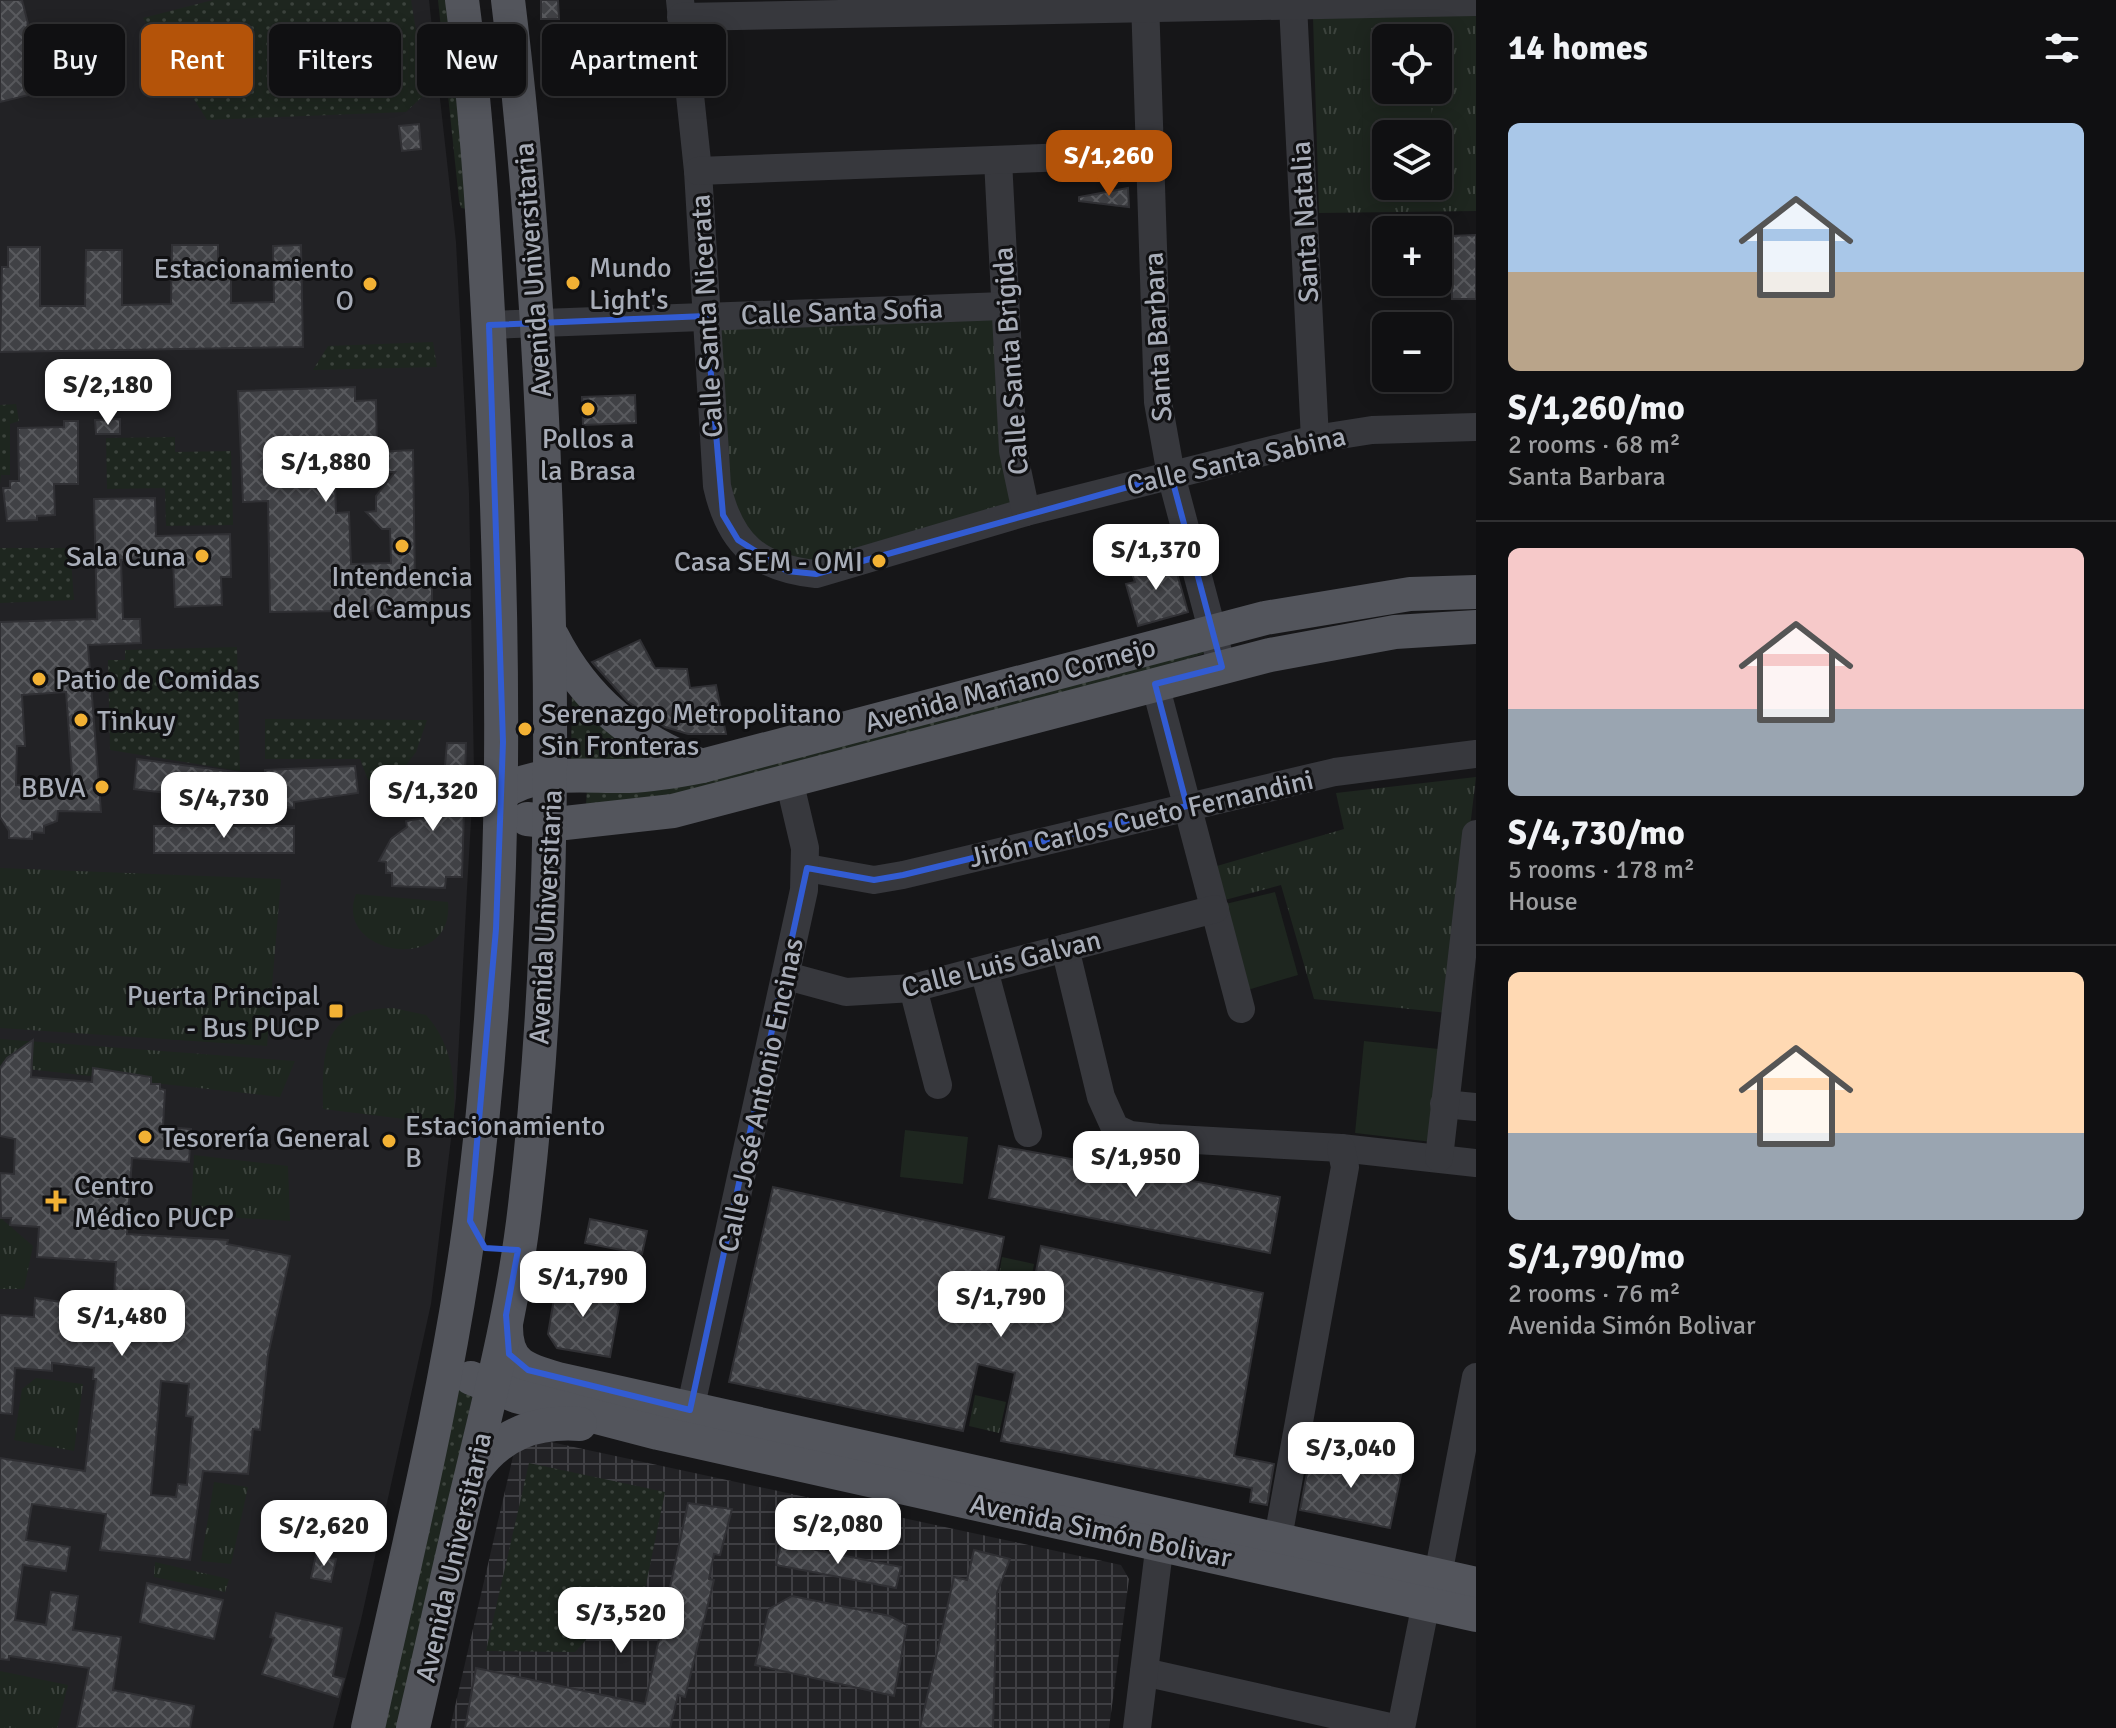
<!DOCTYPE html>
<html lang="en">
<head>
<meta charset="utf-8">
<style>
	:root { --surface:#101012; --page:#19191b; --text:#f1f3f6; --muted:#9c9d9f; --line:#303032; --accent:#b45309 }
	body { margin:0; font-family:Signika,sans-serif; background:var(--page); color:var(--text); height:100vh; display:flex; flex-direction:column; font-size:30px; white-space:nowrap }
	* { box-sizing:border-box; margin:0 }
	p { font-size:26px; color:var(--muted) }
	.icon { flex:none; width:44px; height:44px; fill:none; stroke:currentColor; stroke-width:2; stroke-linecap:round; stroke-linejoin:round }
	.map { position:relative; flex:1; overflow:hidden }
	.drawer { display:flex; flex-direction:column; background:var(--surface); width:640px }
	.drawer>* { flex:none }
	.guide { position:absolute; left:24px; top:24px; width:760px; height:72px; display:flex; gap:16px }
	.fabs { position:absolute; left:1372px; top:24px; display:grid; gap:16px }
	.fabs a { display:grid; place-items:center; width:80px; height:80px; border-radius:12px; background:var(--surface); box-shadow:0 4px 20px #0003,0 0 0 2px var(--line); font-size:40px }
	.price { position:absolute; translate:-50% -68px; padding:0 18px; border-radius:16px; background:#fff; color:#222; font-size:26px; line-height:52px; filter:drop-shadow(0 2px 4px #0008) }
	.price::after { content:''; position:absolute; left:50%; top:48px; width:24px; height:18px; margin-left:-12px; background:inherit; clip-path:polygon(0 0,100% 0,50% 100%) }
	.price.current { background:var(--accent); color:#fff }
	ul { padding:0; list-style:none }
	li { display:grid; align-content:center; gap:16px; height:424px; padding:0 32px }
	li+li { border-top:2px solid var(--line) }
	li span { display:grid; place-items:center; height:248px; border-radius:12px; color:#555 }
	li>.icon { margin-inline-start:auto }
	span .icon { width:144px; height:144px; fill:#fffc; stroke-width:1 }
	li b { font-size:34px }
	h2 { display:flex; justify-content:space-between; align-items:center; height:96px; padding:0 32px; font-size:34px }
	.tag { padding:0 28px; border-radius:12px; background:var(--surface); box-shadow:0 4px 20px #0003,0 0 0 2px var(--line); font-size:28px; line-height:72px }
	.tag.current { background:var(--accent); color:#fff }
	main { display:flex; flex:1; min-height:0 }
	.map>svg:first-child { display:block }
	.built { fill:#222225 }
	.industrial { fill:url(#industrial-grid) }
	.grass { fill:url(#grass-dots) }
	.park { fill:url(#park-tufts); fill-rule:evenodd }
	.garden { fill:#1e261f }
	.building { fill:url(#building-cross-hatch); stroke:#303034; stroke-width:2; fill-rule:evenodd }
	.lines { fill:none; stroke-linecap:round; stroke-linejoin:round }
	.minor { stroke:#37383d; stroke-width:28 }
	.major { stroke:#53555c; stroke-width:34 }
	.marked { fill:none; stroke:#325cd3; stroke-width:6; stroke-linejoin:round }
	.poi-dot { fill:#f2b134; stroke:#111113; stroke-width:3 }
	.labels { text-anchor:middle; stroke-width:6; stroke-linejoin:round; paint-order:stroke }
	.street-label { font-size:28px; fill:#a8adb8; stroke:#111113 }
	.poi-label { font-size:28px; fill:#a8adb8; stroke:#111113; text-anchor:start }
</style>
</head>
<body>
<main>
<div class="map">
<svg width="1476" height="1728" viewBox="0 0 1476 1728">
	<defs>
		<pattern id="industrial-grid" width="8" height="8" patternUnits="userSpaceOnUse" patternTransform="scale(2)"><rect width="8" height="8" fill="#222225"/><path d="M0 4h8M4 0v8" fill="none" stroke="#3f3f43"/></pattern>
		<pattern id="grass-dots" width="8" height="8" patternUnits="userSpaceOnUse" patternTransform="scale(2)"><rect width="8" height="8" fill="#1e261f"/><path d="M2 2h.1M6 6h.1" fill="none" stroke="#3c433d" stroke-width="1.8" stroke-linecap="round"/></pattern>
		<pattern id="park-tufts" width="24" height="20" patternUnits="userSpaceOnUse" patternTransform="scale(2)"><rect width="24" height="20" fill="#1e261f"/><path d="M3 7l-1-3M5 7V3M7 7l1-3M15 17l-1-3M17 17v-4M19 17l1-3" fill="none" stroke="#3c433d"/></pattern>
		<pattern id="building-cross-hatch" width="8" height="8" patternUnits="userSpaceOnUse" patternTransform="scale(2)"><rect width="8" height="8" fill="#404145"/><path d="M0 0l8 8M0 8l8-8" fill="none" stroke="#595a5e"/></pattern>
	</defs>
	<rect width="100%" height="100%" fill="#161618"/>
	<!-- built -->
	<polygon class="built" points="0,0 429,0 456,242 469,493 474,770 467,889 456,1098 431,1304 361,1620 333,1728 0,1728"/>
	<!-- industrial -->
	<polygon class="industrial" points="546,1441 1121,1565 1129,1579 1109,1728 450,1728 514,1452"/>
	<!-- grass -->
	<g class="grass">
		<polygon points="213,0 411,0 426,93 406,112 207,120 143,18"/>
		<polygon points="438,0 447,0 467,209 461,208 459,200"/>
		<polygon points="433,342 437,367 313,370 328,346"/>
		<polygon points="16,404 19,421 10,424 10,475 1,475 0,484 0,405"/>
		<polygon points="175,437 175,452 231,451 233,525 166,526 165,488 107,489 106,438"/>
		<polygon points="0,548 70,548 74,600 0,603"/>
		<polygon points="1205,643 1208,652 1185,660 1174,670 675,800 586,806 587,785"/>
		<polygon points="237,647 240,771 110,750 108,660 125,660 125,650"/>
		<polygon points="572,685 671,761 571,762"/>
		<polygon points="265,719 427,720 416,752 393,783 368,780 360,759 265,759"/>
		<polygon points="455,1381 473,1394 398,1728 378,1728"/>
		<polygon points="529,1463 665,1492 641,1609 595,1599 586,1640 575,1652 486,1651"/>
	</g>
	<!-- park -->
	<g class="park">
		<path d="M1476 13V211L1319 213 1313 17ZM1386 38H1438V90H1386ZM1386 134H1438V186H1386Z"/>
		<polygon points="996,317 1012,502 820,560 795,560 762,549 725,496 720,326"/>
		<polygon points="1476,777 1448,1013 1314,999 1281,885 1221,901 1210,868 1344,829 1336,793"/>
		<polygon points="0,868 281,879 267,1046 0,1028"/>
		<path d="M356 894 448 902C455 976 332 955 356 894Z"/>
		<path d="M393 1008 426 1015C453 1044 457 1087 453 1125L323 1109C322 1050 322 1009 393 1008Z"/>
		<polygon points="0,1039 295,1061 280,1097 0,1066"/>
		<polygon points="194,1155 288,1166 290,1221 191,1215"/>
		<polygon points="0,1208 3,1220 33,1246 24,1289 0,1289"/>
		<polygon points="1002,1257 1034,1264 1028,1294 997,1287"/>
		<polygon points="36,1378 83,1384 74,1451 14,1440 22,1389"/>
		<polygon points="975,1395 1006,1402 999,1433 969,1426"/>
		<polygon points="214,1482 248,1487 231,1564 201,1561"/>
		<polygon points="155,1562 229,1579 225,1592 154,1577"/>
		<polygon points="0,1671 68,1685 57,1728 0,1728"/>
	</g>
	<!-- garden -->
	<g class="garden">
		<polygon points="1363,79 1386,80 1386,90 1430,90 1433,134 1386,134 1386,147 1362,147"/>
		<polygon points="1275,892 1298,975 1244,991 1221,905"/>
		<polygon points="1364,1041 1439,1049 1432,1142 1355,1133"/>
		<polygon points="905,1130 968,1137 963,1184 900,1177"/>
	</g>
	<!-- building -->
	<g class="building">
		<polygon points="0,0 22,0 45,91 0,102"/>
		<polygon points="541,0 558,0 559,19 541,19"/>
		<rect x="615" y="72" width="32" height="15"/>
		<polygon points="419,124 421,149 402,151 399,126"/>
		<polygon points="1128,188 1129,207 1079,201 1079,197"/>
		<polygon points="1476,235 1476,299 1452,299 1451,236"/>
		<polygon points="172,245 218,245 218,265 231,264 231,303 274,302 273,246 301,245 303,347 0,352 2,267 8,267 8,247 40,247 40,306 85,306 86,250 122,250 122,305 171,304"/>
		<polygon points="355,387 355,401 376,400 377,450 280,454 281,483 335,481 336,513 349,512 351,564 391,563 390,529 382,529 366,512 376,511 376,496 395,472 375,472 375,452 413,450 415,585 432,585 432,610 270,612 268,501 243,502 238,391"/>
		<polygon points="635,395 636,423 583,425 582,397"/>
		<polygon points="120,419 120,434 96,434 95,420"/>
		<polygon points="64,421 78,421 78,484 54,484 55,515 37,516 37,520 7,521 3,488 10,488 10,481 19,481 18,428 64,427"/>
		<path d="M155 498 156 536 230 534 231 577H221L222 605 175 607 173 559 121 560 123 619H140L141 643 88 645 101 812 58 811 57 821 44 826V833L32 832V839L9 838V831L0 817V622L97 619 94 499ZM66 692 73 788 16 785 17 746H25L22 695Z"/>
		<polygon points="1172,556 1188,612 1138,626 1126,584 1135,582 1130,568"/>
		<polygon points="640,640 655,668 687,669 690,688 716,685 726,734 688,734 665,727 627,701 592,662"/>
		<polygon points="447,743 466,743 462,877 446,877 445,888 392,886 392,873 386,873 386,862 379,861 391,839 407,827 406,821 424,818 425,788 443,788"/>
		<polygon points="137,759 265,776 265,770 355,766 358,793 294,802 294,808 134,789"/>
		<rect x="154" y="826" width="140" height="27"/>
		<path d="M33 1040 31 1077 92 1082 93 1068 151 1077V1084H160V1089L165 1090 163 1127 191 1129 189 1162 132 1158 127 1234 228 1240 227 1244 290 1256 268 1355 260 1430 253 1429 248 1474 203 1471 190 1560 100 1550 106 1514 32 1504 26 1540 70 1547 66 1571 23 1565 15 1620 46 1625 51 1592 78 1596 73 1630 121 1637 113 1690 194 1706 190 1728H77L89 1668 9 1656V1660L0 1659V1458L85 1471 96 1379H93L94 1368 52 1363V1371L15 1368 12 1414 0 1413V1315L34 1317 35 1298 113 1310 116 1262 37 1257 39 1227 10 1225 11 1218H1L0 1173 14 1174 15 1139 0 1136V1068L7 1058ZM161 1381 189 1384 186 1416 193 1417 187 1485 178 1484 176 1497 151 1495Z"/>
		<polygon points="999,1146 1280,1197 1270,1253 989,1198"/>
		<polygon points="773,1187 1004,1237 989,1309 1027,1318 1041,1246 1263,1293 1234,1456 1274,1464 1267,1505 1250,1502 1252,1488 1001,1441 1015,1373 978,1364 963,1431 729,1382"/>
		<polygon points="590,1219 647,1231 642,1254 585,1243"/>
		<polygon points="557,1281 610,1291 619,1307 610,1357 557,1348 548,1334"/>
		<polygon points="1311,1452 1402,1470 1390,1528 1300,1510"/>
		<polygon points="688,1503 732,1509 720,1555 714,1554 709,1579 714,1580 685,1697 678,1695 670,1728 465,1728 476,1668 645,1704"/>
		<polygon points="781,1543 901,1567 896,1588 776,1565"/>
		<polygon points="974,1550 1010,1559 997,1593 993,1728 920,1728 954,1577 967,1580"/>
		<polygon points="316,1555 336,1559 331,1582 311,1578"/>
		<polygon points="147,1583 223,1600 214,1639 140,1622"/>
		<polygon points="792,1596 890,1616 907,1625 894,1696 755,1665 769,1609"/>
		<polygon points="276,1613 342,1628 333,1676 344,1679 338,1697 262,1674 274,1638 270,1637"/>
	</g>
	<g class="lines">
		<!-- minor -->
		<g class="minor">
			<path d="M680 0 698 171 717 486C730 544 758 568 816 574L1026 512 1315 439 1372 430 1476 427"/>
			<polyline points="1145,0 1158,402 1171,475 1222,667"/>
			<polyline points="1293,5 1315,439"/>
			<polyline points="681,17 1476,2"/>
			<polyline points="998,160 1013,451 1026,512"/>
			<polyline points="698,171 1148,154"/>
			<polyline points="489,325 1004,306"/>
			<polyline points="1155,684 1241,1009"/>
			<polyline points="807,868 874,880 903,875 1335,772 1476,754"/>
			<polyline points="1065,948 1101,1097 1115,1128 1130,1135 1158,1138 1341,1148 1476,1163"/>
			<polyline points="984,970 1028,1133"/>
			<polyline points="787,976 846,992 913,988 1215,909"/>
			<polyline points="913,988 938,1085"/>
			<polyline points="1444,1104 1476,1107"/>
			<polyline points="1439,1158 1476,834"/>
			<polyline points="690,1410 804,890 805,848 789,780"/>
			<polyline points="1278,1538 1345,1167 1341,1148"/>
			<polyline points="1438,1575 1476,1377"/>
			<polyline points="1144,1672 1394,1728"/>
			<polyline points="1137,1728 1162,1526"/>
			<polyline points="1401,1728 1426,1603"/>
		</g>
		<!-- major -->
		<g class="major">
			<path d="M552 636C585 701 635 741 702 766"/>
			<path d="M501 794C537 768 586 777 628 776 653 775 677 771 702 766L1265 618 1410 594 1476 592"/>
			<polyline points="527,819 565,823 673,811 1270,655 1395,632 1476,627"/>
			<path d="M506 1327C506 1365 526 1370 558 1379L1476 1584"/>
			<polyline points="471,1378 516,1396 658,1433 1476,1615"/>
			<path d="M474 1471C500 1434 535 1421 580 1424"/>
			<path d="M368 1728C405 1560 447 1393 470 1222 507 953 506 681 493 410 486 273 480 136 462 0"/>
			<path d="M413 1728C433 1643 451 1557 472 1472 493 1385 515 1295 525 1206 552 976 554 745 546 515 540 342 529 171 508 0"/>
		</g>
	</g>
	<!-- marked area -->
	<path class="marked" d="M706 316 723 515 738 540 787 571 816 574 1171 475 1222 667 1155 684 1187 806 903 875 874 880 807 868 690 1410 528 1370 509 1354 506 1315 518 1250 485 1248 470 1221 496 929 503 742 489 325Z"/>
	<!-- markers -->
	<g class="poi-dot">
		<circle cx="573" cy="283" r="8"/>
		<circle cx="370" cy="284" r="8"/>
		<circle cx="588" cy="409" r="8"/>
		<circle cx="402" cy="546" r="8"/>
		<circle cx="202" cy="556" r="8"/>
		<circle cx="879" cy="561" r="8"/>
		<circle cx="39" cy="679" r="8"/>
		<circle cx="81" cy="720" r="8"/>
		<circle cx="525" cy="729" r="8"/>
		<circle cx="102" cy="787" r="8"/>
		<rect x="328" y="1003" width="16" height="16" rx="4"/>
		<circle cx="145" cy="1137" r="8"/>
		<circle cx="389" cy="1141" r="8"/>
		<path d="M52 1189h8v8h8v8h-8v8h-8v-8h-8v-8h8z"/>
	</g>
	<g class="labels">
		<!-- street labels -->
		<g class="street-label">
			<text transform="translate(1304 222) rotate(-93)" y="10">Santa Natalia</text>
			<text transform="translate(532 270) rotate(-94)" y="10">Avenida Universitaria</text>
			<text transform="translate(842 311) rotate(-2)" y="10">Calle Santa Sofia</text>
			<text transform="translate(706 316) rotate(-93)" y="10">Calle Santa Nicerata</text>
			<text transform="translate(1157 337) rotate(-93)" y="10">Santa Barbara</text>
			<text transform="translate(1010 361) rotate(-94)" y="10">Calle Santa Brigida</text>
			<text transform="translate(1236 460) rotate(-13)" y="10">Calle Santa Sabina</text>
			<text transform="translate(1010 684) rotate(-15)" y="10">Avenida Mariano Cornejo</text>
			<text transform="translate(1141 818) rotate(-13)" y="10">Jirón Carlos Cueto Fernandini</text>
			<text transform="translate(545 917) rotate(-87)" y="10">Avenida Universitaria</text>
			<text transform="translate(1001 963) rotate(-14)" y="10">Calle Luis Galvan</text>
			<text transform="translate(760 1095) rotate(-78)" y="10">Calle José Antonio Encinas</text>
			<text transform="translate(1101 1530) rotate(12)" y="10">Avenida Simón Bolivar</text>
			<text transform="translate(453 1557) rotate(-77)" y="10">Avenida Universitaria</text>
		</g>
		<!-- poi labels -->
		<g class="poi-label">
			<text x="589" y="277">Mundo<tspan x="589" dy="32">Light's</tspan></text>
			<text x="354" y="278" text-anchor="end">Estacionamiento<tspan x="354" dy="32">O</tspan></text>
			<text x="588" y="448" text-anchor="middle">Pollos a<tspan x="588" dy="32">la Brasa</tspan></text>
			<text x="186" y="566" text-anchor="end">Sala Cuna</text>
			<text x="863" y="571" text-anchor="end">Casa SEM - OMI</text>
			<text x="402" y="586" text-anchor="middle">Intendencia<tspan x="402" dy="32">del Campus</tspan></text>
			<text x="55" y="689">Patio de Comidas</text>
			<text x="541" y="723">Serenazgo Metropolitano<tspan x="541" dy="32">Sin Fronteras</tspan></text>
			<text x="97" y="730">Tinkuy</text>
			<text x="86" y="797" text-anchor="end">BBVA</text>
			<text x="320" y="1005" text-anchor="end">Puerta Principal<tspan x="320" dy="32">- Bus PUCP</tspan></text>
			<text x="405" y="1135">Estacionamiento<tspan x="405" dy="32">B</tspan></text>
			<text x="161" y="1147">Tesorería General</text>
			<text x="74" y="1195">Centro<tspan x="74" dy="32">Médico PUCP</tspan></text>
		</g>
	</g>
</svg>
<div class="fabs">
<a><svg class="icon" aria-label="locate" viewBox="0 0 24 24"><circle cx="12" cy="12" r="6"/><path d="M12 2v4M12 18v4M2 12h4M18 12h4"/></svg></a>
<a><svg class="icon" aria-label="layers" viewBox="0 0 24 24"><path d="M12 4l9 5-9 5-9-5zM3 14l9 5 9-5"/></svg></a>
<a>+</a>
<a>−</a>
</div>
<b class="price current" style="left:1109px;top:198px">S/1,260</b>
<b class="price" style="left:108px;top:427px">S/2,180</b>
<b class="price" style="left:326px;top:504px">S/1,880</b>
<b class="price" style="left:1156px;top:592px">S/1,370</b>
<b class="price" style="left:433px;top:833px">S/1,320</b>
<b class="price" style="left:224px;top:840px">S/4,730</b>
<b class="price" style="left:1136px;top:1199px">S/1,950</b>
<b class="price" style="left:583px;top:1319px">S/1,790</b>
<b class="price" style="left:1001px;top:1339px">S/1,790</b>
<b class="price" style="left:122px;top:1358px">S/1,480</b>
<b class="price" style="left:1351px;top:1490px">S/3,040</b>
<b class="price" style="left:838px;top:1566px">S/2,080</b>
<b class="price" style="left:324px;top:1568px">S/2,620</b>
<b class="price" style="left:621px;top:1655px">S/3,520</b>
<div class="guide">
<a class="tag">Buy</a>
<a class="tag current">Rent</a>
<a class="tag">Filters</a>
<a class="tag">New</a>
<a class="tag">Apartment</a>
</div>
</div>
<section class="drawer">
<h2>14 homes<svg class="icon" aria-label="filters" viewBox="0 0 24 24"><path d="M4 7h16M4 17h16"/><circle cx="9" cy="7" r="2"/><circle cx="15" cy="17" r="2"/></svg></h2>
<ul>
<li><span style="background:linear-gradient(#a9c7e8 60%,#b9a48a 0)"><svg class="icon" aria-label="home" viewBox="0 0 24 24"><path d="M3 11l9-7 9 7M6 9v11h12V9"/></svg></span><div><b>S/1,260/mo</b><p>2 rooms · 68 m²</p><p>Santa Barbara</p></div></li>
<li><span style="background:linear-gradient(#f6c9c9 65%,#9aa5b1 0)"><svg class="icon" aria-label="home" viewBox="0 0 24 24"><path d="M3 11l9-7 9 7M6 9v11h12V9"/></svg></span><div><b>S/4,730/mo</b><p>5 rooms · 178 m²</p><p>House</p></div></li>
<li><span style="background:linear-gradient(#ffd9b3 65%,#9aa5b1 0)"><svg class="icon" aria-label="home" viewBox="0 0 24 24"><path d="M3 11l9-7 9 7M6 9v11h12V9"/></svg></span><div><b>S/1,790/mo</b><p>2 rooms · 76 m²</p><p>Avenida Simón Bolivar</p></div></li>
</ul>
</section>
</main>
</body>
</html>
